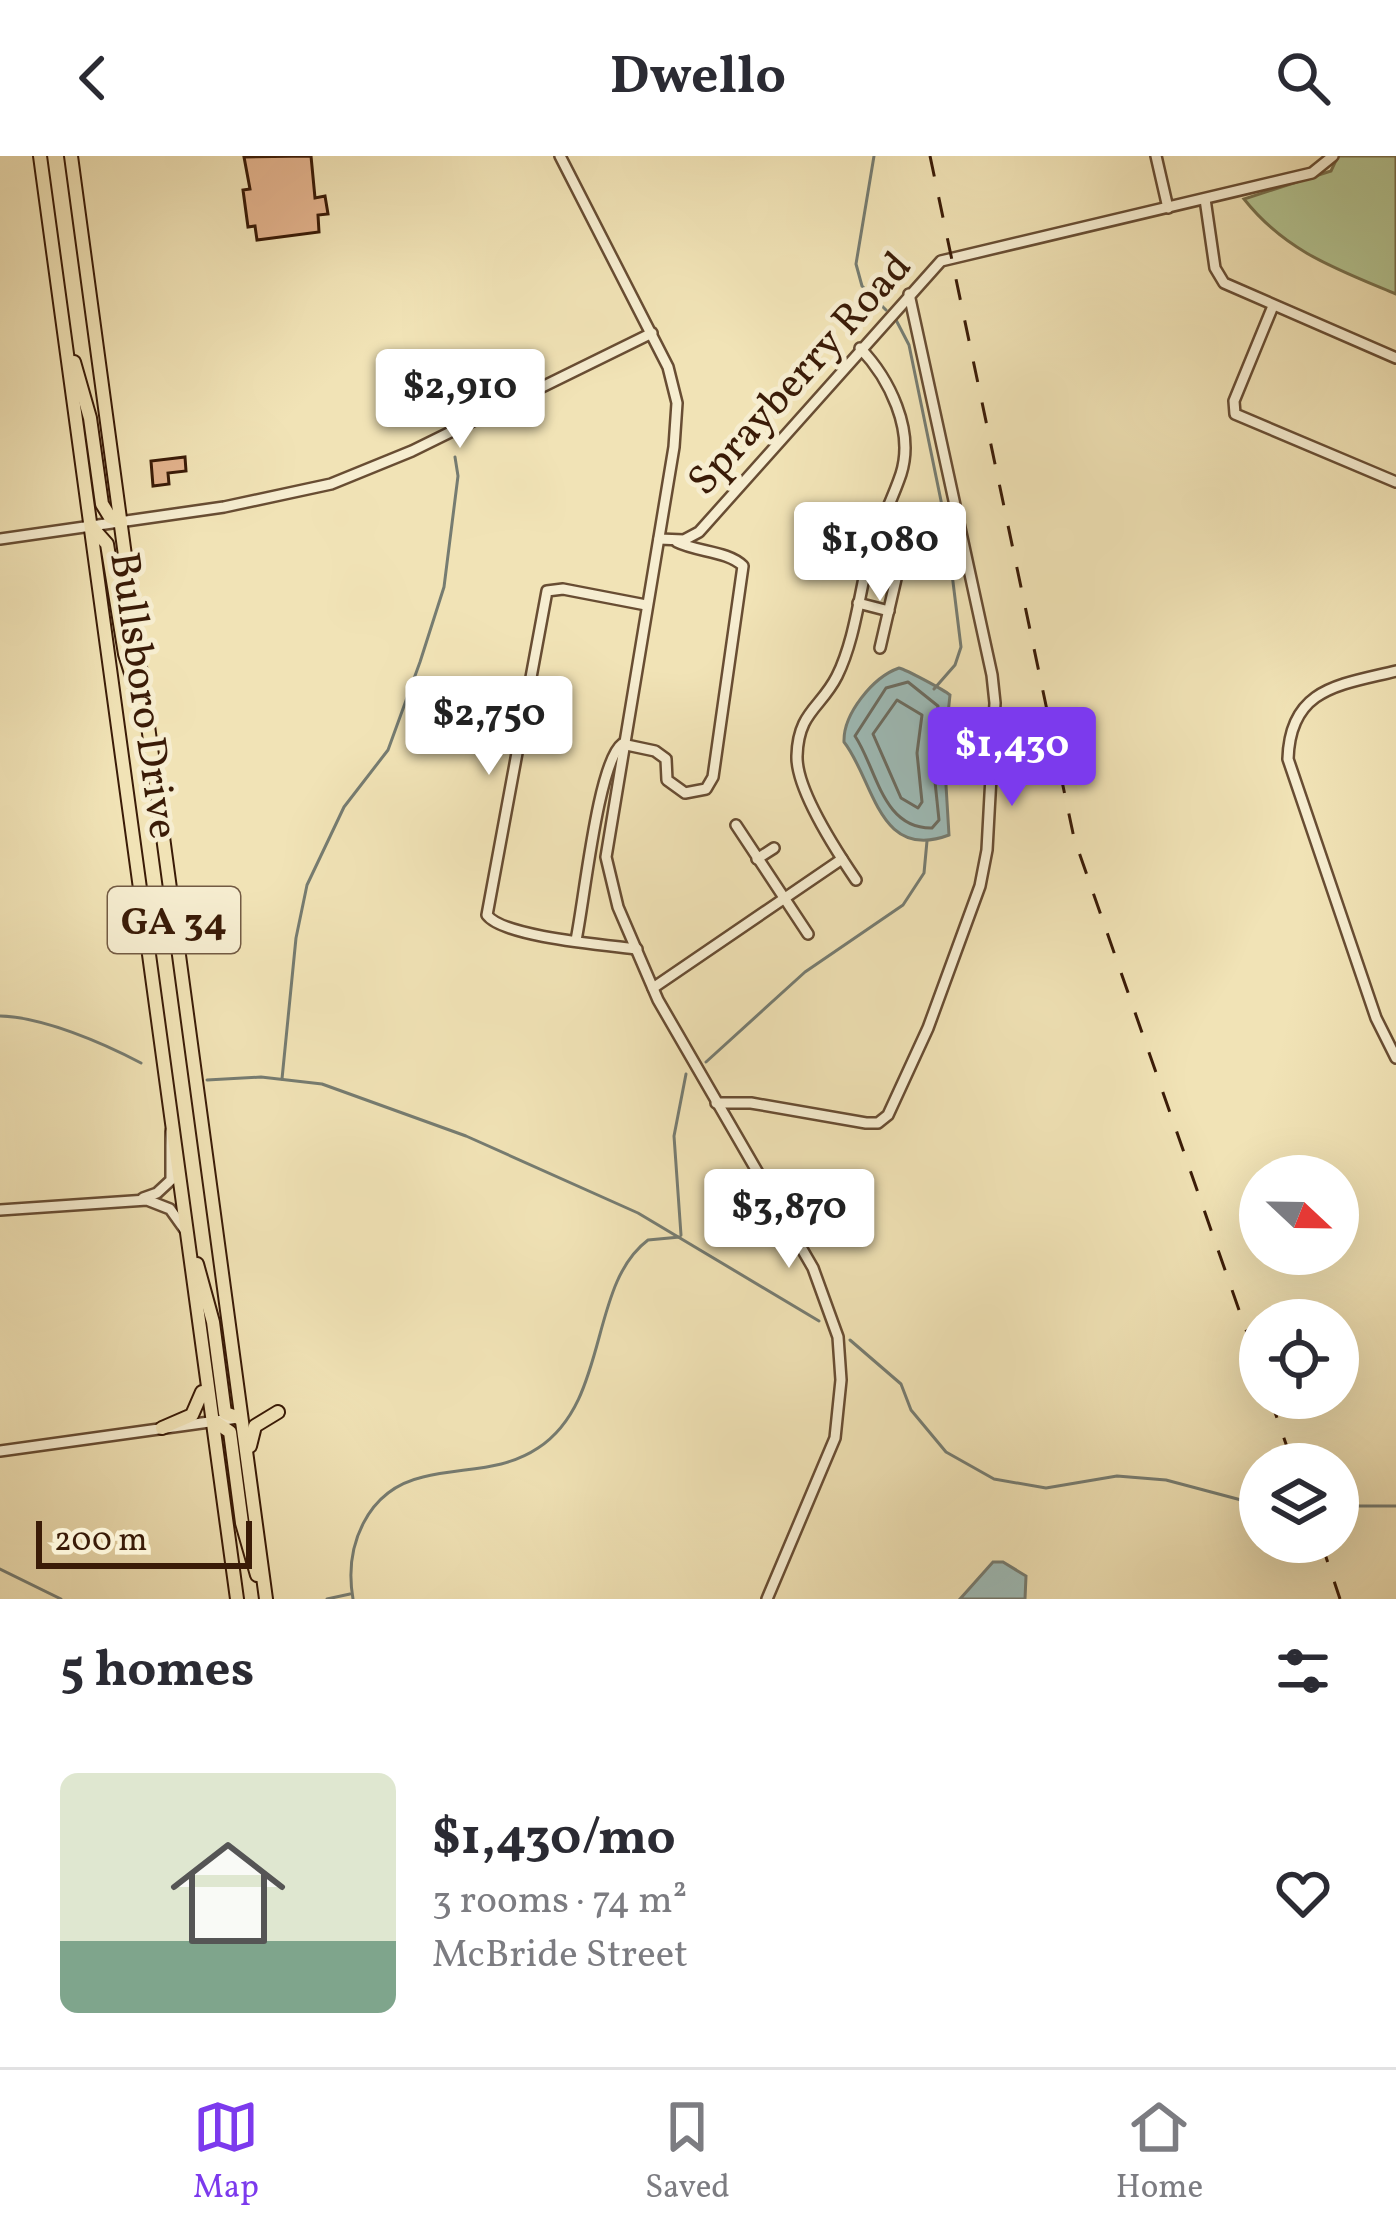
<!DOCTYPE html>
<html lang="en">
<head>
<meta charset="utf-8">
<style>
	:root { --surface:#fff; --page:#f2f2f3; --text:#2b2b33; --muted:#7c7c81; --line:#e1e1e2; --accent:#7c3aed }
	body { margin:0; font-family:Vollkorn,serif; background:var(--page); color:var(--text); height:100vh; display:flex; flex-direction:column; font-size:45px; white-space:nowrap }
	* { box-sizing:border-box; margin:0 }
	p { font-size:39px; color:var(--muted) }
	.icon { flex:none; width:66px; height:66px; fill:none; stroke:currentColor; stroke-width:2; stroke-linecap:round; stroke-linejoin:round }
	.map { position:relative; height:1443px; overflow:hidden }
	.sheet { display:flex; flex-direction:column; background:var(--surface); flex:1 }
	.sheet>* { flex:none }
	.needle { width:78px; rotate:112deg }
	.fabs { position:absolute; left:1239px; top:999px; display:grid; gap:24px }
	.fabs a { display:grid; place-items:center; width:120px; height:120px; border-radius:50%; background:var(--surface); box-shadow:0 12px 48px #0002; font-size:60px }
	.scale { position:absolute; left:36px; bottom:30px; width:216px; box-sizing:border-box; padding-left:12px; border:6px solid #3a1b07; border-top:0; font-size:33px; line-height:42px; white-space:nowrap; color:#3a1b07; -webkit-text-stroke:9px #f6edd0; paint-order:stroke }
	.price { position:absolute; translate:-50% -102px; padding:0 27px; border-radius:12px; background:#fff; color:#222; font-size:39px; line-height:78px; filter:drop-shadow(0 3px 6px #0008) }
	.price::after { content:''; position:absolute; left:50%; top:72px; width:36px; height:27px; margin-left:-18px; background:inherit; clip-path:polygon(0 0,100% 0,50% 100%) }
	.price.selected { background:var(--accent); color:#fff }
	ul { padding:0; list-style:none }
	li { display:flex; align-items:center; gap:36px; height:300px; padding:0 60px }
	li span { display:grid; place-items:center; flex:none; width:336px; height:240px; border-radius:18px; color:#555 }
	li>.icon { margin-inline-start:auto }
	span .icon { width:144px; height:144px; fill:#fffc; stroke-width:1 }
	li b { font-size:51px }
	h2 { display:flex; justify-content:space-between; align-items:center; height:144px; padding:0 60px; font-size:51px }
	header { display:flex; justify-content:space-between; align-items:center; height:156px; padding:0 60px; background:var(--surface); font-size:54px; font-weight:700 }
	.tabs { display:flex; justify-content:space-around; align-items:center; height:168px; border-top:3px solid var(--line); background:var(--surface); font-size:33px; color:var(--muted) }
	.tabs a { display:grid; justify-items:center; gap:6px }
	.tabs .selected { color:var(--accent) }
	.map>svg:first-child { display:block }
	.green { fill:#b4c592; stroke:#77704c; stroke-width:3 }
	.water { fill:#9ebcb8; stroke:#767c71; stroke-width:3 }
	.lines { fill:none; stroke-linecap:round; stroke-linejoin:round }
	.shore { stroke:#6c6c60; stroke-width:3 }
	.stream { stroke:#767c71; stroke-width:3 }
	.building { fill:#e3b38d; stroke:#3a1b07; stroke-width:3 }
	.minor-casing { stroke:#684d33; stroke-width:14 }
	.major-casing { stroke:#3a1b07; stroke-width:16 }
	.minor { stroke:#f6edd0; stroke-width:9 }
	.major { stroke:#f1e3b6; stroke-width:12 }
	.rail { stroke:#3a1b07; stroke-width:3; stroke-dasharray:21 21; stroke-linecap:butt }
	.labels { text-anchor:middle; stroke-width:10; stroke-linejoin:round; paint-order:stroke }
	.shield { fill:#f6edd0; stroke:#725a43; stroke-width:3 }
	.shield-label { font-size:39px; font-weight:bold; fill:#3a1b07 }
	.street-label { font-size:42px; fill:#3a1b07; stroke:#f6edd0 }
</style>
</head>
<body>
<header><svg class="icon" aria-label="back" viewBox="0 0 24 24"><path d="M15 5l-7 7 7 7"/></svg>Dwello<svg class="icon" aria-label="search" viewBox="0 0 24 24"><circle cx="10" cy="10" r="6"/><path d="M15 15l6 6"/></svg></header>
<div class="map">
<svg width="1396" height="1443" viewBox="0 0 1396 1443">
	<rect width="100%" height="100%" fill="#f1e3b6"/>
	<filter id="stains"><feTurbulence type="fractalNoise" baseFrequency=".00167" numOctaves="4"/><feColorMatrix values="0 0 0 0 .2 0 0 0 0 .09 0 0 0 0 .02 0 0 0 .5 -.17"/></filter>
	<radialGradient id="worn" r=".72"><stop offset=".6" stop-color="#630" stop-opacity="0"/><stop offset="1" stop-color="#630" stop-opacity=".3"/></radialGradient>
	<!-- green -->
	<path class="green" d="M1338 0H1396V138C1336 113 1285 95 1244 43L1331 15Z"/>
	<!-- water -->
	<g class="water">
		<path d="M899 512C907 514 944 534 950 539L944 596 949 679C878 706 874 624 844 586 843 558 873 521 899 512Z"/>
		<polygon points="993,1406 1003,1406 1026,1420 1025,1443 960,1443"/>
	</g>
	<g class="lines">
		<!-- shore -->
		<g class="shore">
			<path d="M908 526 938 550 932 597 939 664 932 672C882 673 877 613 855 580L886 532Z"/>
			<polygon points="897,544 922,559 917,597 922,646 918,652 901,642 873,578"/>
		</g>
		<!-- stream -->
		<g class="stream">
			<polyline points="874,0 856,108 862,130 886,154"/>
			<polyline points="895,162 909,189 946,369 961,491 955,509 934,533"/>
			<path d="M0 860C43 861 103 887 141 907"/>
			<polyline points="706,906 805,816 903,749 924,717 927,685"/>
			<polyline points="282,923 296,782 307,729 344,651 388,594 420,506 444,431 458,320 455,301"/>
			<polyline points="207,924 261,921 322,928 466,980 638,1057 819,1165"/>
			<polyline points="681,1079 674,980 686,918"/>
			<polyline points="850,1184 901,1228 911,1254 946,1296 994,1323 1046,1332 1117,1320 1166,1324 1260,1349"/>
			<polyline points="1338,1350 1396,1350"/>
			<polyline points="0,1413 61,1443"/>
			<polyline points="327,1443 350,1438"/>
			<path d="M353 1443C344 1391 366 1334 423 1321 463 1311 502 1316 538 1292 610 1245 588 1129 648 1084L680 1081"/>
		</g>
	</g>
	<!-- building -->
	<g class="building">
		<polygon points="311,0 315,42 325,40 328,58 318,59 319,76 257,84 255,70 248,71 243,34 250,33 244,1"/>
		<polygon points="185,301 186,315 168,317 169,328 153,330 151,305"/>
	</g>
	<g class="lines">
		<!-- minor casing -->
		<g class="minor-casing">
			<g id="minor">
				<polyline points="560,0 668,211 677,247 674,291 606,701 618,751 658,844 813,1112 838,1181 841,1224 835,1282 767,1443"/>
				<polyline points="1156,0 1168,52"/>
				<polyline points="1205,43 1215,112 1224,127 1396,202"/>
				<polyline points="1273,150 1234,245 1235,258 1396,326"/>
				<polyline points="0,383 224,351 331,328 412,295 652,177"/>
				<polyline points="659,383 684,384 699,376 941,105 1312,17 1333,0"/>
				<polyline points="858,447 889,455"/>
				<polyline points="880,492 896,423"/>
				<path d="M1396 515C1339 529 1290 532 1288 603L1376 862 1396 902"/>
				<polyline points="736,669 808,778"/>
				<polyline points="757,703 774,692"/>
				<path d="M856 724C837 696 796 633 797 600 798 556 821 552 837 520 854 486 859 441 868 404 876 374 891 348 901 318 915 274 889 222 860 192"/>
				<path d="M576 784C584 747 598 606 622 588L655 595 666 603 667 624 685 637 706 633 713 621 743 410C728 395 697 396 677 386"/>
				<path d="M637 793C606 789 503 781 487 759L547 435 563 433 646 449"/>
				<polyline points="653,832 842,703"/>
				<polyline points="716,947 751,947 866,967 878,967 888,959 928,872 980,730 987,694 995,547 992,519 909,138"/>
				<polyline points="143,1042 157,1037 171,1024 171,975"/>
				<polyline points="0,1054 147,1044 170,1053 185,1074"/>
				<polyline points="0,1295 238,1262"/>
			</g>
		</g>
		<!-- major casing -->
		<g class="major-casing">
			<g id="major">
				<polyline points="40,0 237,1443"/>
				<polyline points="71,0 266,1443"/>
				<polyline points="74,206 90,262 102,348 110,361 121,366"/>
				<polyline points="91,370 107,388 125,498 141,549"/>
				<polyline points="197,1108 213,1166 225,1257 239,1262"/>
				<polyline points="214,1265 230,1276 242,1367 257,1419"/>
				<polyline points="162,1272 192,1259 202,1236"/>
				<polyline points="250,1290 255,1270 278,1256"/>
			</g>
		</g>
		<!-- minor -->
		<use href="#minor" class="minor"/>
		<!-- major -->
		<use href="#major" class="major"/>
		<!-- rail -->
		<g class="rail">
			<polyline points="930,0 1074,682 1260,1214"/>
			<polyline points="1270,1242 1293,1308"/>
			<polyline points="1321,1386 1340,1443"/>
		</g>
	</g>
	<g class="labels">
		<!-- shield labels -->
		<rect class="shield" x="108" y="731" width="132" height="66" rx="9"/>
		<g class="shield-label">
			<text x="174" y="778">GA 34</text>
		</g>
		<!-- street labels -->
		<g class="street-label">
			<text transform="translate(798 216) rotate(-48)" y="15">Sprayberry Road</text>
			<text transform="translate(146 539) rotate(82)" y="15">Bullsboro Drive</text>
		</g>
	</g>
	<rect width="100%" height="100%" filter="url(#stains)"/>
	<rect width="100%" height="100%" fill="url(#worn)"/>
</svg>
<div class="fabs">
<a><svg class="needle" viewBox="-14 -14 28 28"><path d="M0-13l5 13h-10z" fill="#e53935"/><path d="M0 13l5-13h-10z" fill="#7c7c81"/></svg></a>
<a><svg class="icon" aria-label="locate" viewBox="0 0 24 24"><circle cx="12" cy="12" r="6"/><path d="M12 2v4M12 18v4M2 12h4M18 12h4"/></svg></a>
<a><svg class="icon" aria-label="layers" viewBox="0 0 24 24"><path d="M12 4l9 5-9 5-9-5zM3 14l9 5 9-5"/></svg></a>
</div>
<div class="scale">200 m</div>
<b class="price" style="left:460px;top:295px">$2,910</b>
<b class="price" style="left:880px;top:448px">$1,080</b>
<b class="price" style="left:489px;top:622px">$2,750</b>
<b class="price selected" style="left:1012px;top:653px">$1,430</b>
<b class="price" style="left:789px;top:1115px">$3,870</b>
</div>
<section class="sheet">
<h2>5 homes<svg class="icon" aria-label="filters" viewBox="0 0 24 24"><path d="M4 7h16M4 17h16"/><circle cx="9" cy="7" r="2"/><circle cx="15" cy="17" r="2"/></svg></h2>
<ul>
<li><span style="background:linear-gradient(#dfe7d0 70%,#7fa58c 0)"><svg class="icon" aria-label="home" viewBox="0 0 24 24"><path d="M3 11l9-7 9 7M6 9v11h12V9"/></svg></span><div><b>$1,430/mo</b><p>3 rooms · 74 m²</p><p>McBride Street</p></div><svg class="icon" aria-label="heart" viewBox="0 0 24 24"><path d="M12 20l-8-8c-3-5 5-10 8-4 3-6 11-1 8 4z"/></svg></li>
</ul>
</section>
<nav class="tabs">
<a class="selected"><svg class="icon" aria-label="map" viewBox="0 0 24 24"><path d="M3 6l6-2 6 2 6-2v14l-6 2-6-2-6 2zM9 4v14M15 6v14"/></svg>Map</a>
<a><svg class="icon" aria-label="saved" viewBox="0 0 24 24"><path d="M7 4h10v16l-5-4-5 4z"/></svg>Saved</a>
<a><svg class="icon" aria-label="home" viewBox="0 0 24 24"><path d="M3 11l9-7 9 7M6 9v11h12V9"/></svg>Home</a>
</nav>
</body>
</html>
